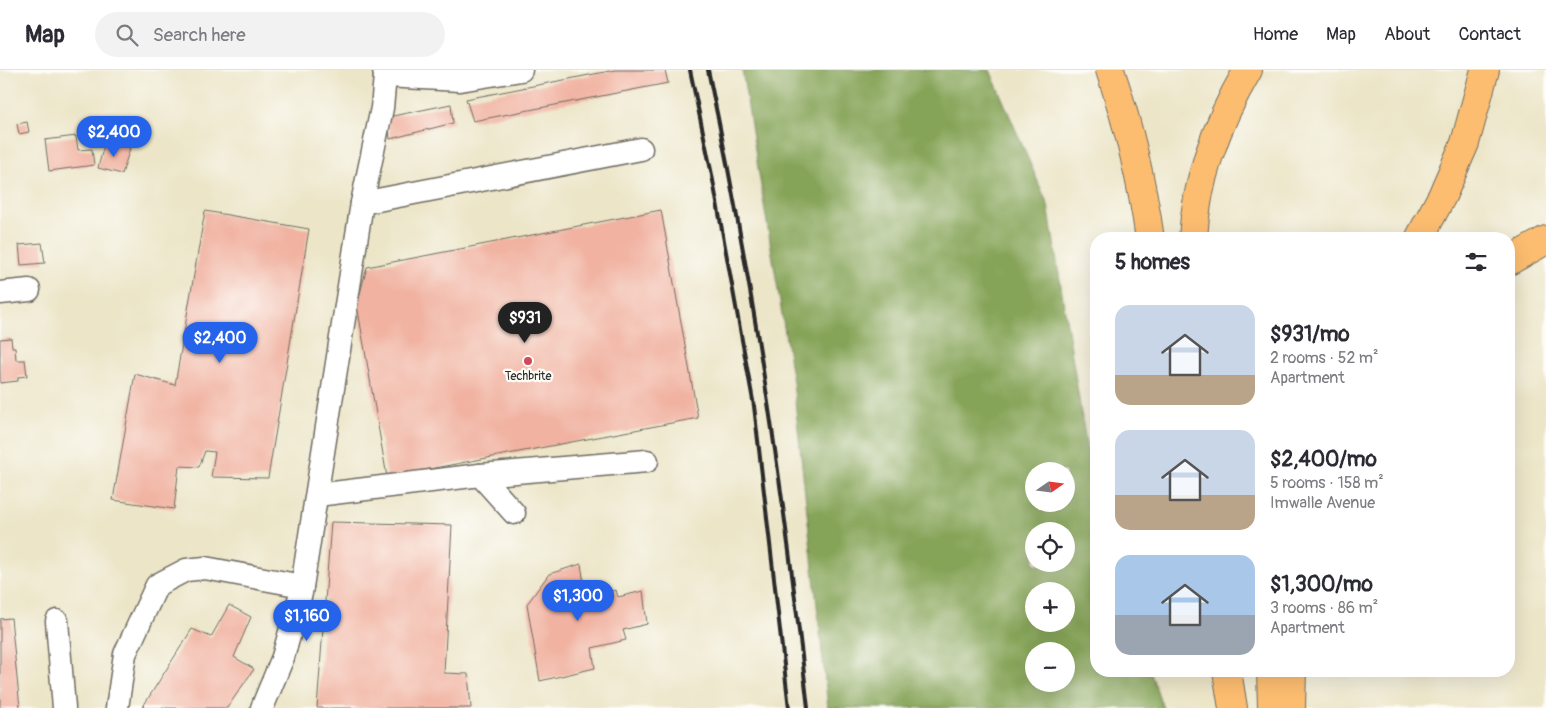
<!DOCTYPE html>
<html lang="en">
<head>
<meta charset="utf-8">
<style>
	:root { --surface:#fff; --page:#f2f2f3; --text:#2b2b33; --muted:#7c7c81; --line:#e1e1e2; --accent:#2563eb }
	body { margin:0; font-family:Pangolin,sans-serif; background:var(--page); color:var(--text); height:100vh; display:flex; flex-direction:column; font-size:19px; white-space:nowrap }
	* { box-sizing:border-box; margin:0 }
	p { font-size:16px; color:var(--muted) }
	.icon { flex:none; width:28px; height:28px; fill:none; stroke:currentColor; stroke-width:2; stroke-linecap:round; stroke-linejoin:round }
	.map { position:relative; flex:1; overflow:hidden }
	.details { position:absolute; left:1090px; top:162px; width:425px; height:445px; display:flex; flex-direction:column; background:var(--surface); border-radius:20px; box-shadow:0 5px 20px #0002 }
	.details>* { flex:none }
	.needle { width:32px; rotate:76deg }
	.fabs { position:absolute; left:1025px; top:392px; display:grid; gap:10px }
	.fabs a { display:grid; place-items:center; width:50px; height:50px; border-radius:50%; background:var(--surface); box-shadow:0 5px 20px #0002; font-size:25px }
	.price { position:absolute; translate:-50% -42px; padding:0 11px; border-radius:18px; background:var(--accent); color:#fff; font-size:16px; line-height:32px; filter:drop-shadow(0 1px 2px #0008) }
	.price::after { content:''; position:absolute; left:50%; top:30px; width:15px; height:11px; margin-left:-8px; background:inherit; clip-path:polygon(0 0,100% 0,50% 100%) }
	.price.current { background:#222; color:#fff }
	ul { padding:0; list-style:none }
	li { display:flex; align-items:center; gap:15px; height:125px; padding:0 25px }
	li span { display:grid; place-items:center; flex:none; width:140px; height:100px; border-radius:15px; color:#555 }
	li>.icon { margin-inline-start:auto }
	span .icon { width:60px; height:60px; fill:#fffc; stroke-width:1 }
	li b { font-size:21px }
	h2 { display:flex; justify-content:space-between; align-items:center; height:60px; padding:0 25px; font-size:21px }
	header { display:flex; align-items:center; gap:30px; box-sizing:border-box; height:70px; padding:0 25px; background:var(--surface); border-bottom:1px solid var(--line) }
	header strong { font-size:24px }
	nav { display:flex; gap:28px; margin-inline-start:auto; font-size:18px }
	.search { width:350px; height:45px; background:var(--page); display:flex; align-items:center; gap:12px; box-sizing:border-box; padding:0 18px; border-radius:28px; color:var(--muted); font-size:19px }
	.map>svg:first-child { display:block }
	.forest { fill:#86a458; stroke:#586842; fill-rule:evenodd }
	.building { fill:#f1b2a1 }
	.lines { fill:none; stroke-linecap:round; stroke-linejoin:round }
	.minor-casing { stroke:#6f6c62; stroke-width:25 }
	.highway-casing { stroke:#6f6c62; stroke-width:30 }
	.minor { stroke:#fff; stroke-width:22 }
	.highway { stroke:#fcbd6f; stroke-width:28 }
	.rail { stroke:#2b2b2b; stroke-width:4 }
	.poi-dot { fill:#d1495b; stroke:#fdfcf7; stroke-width:2 }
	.labels { text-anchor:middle; stroke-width:4.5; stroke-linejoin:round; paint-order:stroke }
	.poi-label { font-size:12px; fill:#2b2b2b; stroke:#fdfcf7 }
</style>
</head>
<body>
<header>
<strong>Map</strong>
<div class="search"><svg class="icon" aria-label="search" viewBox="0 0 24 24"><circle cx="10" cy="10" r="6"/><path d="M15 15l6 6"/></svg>Search here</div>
<nav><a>Home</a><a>Map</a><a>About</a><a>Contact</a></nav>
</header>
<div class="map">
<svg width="1546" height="638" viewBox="0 0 1546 638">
	<rect width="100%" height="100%" fill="#fdfcf7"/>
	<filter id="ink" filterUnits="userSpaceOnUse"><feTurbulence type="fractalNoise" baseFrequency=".02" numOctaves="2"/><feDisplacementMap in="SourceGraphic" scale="10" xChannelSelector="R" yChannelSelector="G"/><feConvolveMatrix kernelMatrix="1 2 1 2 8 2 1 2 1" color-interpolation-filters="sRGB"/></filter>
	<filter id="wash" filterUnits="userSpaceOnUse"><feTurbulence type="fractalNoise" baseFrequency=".0096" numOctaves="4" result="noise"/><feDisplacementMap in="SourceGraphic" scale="20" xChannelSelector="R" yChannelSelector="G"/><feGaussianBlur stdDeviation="1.12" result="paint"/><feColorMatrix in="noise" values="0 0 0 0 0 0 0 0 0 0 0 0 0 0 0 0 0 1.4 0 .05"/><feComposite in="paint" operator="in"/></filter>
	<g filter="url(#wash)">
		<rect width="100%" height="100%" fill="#ece5c8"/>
		<!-- forest -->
		<path class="forest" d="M742 0H990L1048 135 1096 435V601H1150L1163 638H828L793 312ZM1034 401H1066V434H1034ZM1034 461H1066V494H1034ZM1034 521H1066V554H1034ZM1034 581H1066V614H1034Z"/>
		<g id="blocks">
			<!-- building -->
			<g class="building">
				<polygon points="615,0 665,0 668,13 473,51 466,29"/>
				<polygon points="451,34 453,53 390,69 388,47"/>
				<polygon points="27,52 29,62 19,64 17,54"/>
				<polygon points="76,66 78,80 92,79 94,95 49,101 45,70"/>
				<polygon points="105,71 130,78 122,104 98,98"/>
				<polygon points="661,140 698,348 387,407 357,235 367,197"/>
				<polygon points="205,141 309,159 268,408 211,407 215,382 205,381 199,397 179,396 174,439 113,430 135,304 175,315"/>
				<polygon points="42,173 45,193 21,195 19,175"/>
				<polygon points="11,268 12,277 15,277 16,290 25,290 27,306 18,307 18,311 0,313 0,269"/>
				<polygon points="331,452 452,455 444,603 468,604 471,638 317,638"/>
				<polygon points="581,494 586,527 616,520 618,527 643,521 647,554 623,560 626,570 592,578 595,598 540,611 527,534 549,504"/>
				<polygon points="229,535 251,547 234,587 254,599 227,638 142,638 192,559 211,567"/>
				<polygon points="11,548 20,638 0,638 0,549"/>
			</g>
		</g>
	</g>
	<g filter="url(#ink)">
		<use href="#blocks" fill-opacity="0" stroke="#6f6c62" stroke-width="1"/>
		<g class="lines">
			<!-- minor casing -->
			<g class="minor-casing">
				<g id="minor">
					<polyline points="385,6 460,10 521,0"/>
					<polyline points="362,133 382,38 385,6 384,0"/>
					<polyline points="0,223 29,220"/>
					<polyline points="480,405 647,391"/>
					<polyline points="317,425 480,405 514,443"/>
					<polyline points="57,551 64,638"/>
					<polyline points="117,638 125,584 157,515 186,500 205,498 302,516"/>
					<polyline points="262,638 283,587 301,523 362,133 641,79"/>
				</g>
			</g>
			<!-- highway casing -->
			<g class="highway-casing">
				<g id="highway">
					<path d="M1110 0C1128 54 1142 112 1150 169"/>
					<path d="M1193 169C1196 110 1218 51 1248 0"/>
					<polyline points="1419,169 1442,126 1465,73 1485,0"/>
					<polyline points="1509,191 1546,170"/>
					<polyline points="1227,601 1233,638"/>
					<polyline points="1271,601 1272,638"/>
					<polyline points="1291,638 1292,601"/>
				</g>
			</g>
			<!-- minor -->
			<use href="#minor" class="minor"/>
			<!-- highway -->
			<use href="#highway" class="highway"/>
			<!-- rail -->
			<g class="rail">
				<polyline points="690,0 712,105 754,336 789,638"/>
				<path d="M708 0C753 211 784 424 808 638"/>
			</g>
		</g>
	</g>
	<!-- markers -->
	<circle class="poi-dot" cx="528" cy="291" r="5"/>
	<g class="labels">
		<!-- poi labels -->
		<g class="poi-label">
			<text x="528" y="310">Techbrite</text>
		</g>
	</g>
</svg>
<div class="fabs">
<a><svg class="needle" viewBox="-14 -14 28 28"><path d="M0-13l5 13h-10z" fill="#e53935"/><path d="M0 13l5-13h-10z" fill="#7c7c81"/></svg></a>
<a><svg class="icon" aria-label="locate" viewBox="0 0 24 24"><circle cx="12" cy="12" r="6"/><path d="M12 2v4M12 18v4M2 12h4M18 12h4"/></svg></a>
<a>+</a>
<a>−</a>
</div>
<b class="price" style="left:114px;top:88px">$2,400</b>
<b class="price current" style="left:525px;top:274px">$931</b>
<b class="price" style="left:220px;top:294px">$2,400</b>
<b class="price" style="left:578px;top:552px">$1,300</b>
<b class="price" style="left:307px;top:572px">$1,160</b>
<section class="details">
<h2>5 homes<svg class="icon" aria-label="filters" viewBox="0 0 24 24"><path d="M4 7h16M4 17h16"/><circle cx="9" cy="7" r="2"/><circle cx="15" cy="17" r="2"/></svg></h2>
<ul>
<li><span style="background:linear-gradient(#c9d6e8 70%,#b9a48a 0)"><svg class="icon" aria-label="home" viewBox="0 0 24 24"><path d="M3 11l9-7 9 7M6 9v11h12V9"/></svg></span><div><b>$931/mo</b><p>2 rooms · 52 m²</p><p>Apartment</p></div></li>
<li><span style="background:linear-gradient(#c9d6e8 65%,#b9a48a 0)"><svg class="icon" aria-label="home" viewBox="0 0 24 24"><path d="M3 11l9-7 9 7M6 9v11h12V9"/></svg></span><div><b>$2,400/mo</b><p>5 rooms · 158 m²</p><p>Imwalle Avenue</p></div></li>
<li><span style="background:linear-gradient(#a9c7e8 60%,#9aa5b1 0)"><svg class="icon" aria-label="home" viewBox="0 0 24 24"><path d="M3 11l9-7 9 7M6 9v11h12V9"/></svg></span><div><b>$1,300/mo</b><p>3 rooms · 86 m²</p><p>Apartment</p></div></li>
</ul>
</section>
</div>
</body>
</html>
